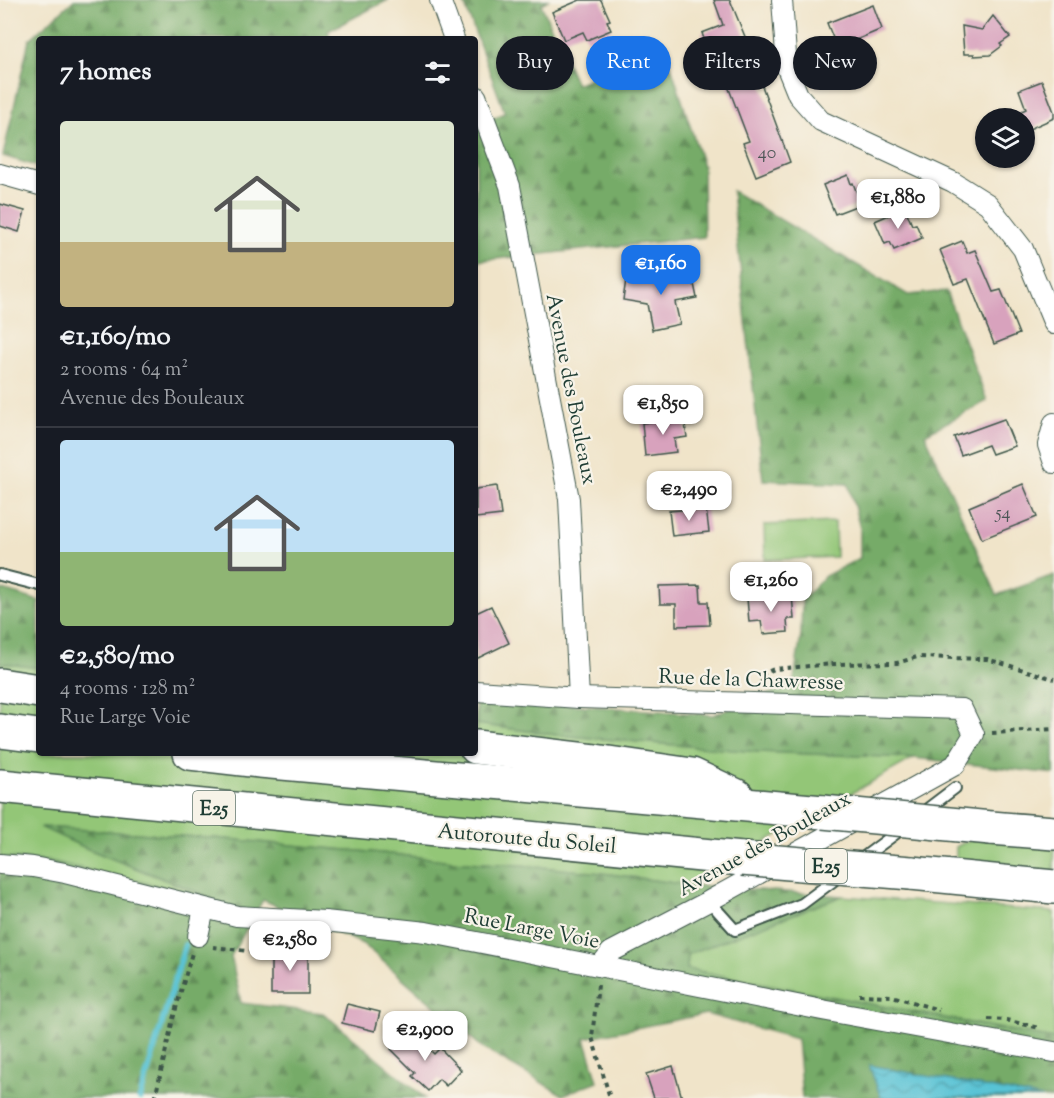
<!DOCTYPE html>
<html lang="en">
<head>
<meta charset="utf-8">
<style>
	:root { --surface:#171b24; --page:#242831; --text:#f1f3f6; --muted:#9ea1a6; --line:#363941; --accent:#1a73e8 }
	body { margin:0; font-family:"Sorts Mill Goudy",serif; background:var(--page); color:var(--text); height:100vh; display:flex; flex-direction:column; font-size:22px; white-space:nowrap }
	* { box-sizing:border-box; margin:0 }
	p { font-size:20px; color:var(--muted) }
	.icon { flex:none; width:33px; height:33px; fill:none; stroke:currentColor; stroke-width:2; stroke-linecap:round; stroke-linejoin:round }
	.map { position:relative; flex:1; overflow:hidden }
	.drawer { position:absolute; left:36px; top:36px; width:442px; height:720px; display:flex; flex-direction:column; background:var(--surface); border-radius:6px; box-shadow:0 2px 4px #0004 }
	.drawer>* { flex:none }
	.top-card { position:absolute; left:496px; top:36px; width:466px; height:54px; display:flex; gap:12px }
	.fabs { position:absolute; left:975px; top:108px; display:grid; gap:12px }
	.fabs a { display:grid; place-items:center; width:60px; height:60px; border-radius:50%; background:var(--surface); box-shadow:0 2px 4px #0004; font-size:30px }
	.price { position:absolute; translate:-50% -51px; padding:0 14px; border-radius:12px; background:#fff; color:#222; font-size:20px; line-height:39px; filter:drop-shadow(0 2px 3px #0008) }
	.price::after { content:''; position:absolute; left:50%; top:36px; width:18px; height:14px; margin-left:-9px; background:inherit; clip-path:polygon(0 0,100% 0,50% 100%) }
	.price.on { background:var(--accent); color:#fff }
	ul { padding:0; list-style:none }
	li { display:grid; align-content:center; gap:12px; height:318px; padding:0 24px }
	li+li { border-top:2px solid var(--line) }
	li span { display:grid; place-items:center; height:186px; border-radius:6px; color:#555 }
	li>.icon { margin-inline-start:auto }
	span .icon { width:108px; height:108px; fill:#fffc; stroke-width:1 }
	li b { font-size:26px }
	h2 { display:flex; justify-content:space-between; align-items:center; height:72px; padding:0 24px; font-size:26px }
	.chip { padding:0 21px; border-radius:27px; background:var(--surface); box-shadow:0 2px 4px #0004; font-size:21px; line-height:54px }
	.chip.on { background:var(--accent); color:#fff }
	.map>svg:first-child { display:block }
	.grass { fill:#93c677; stroke:#598256; stroke-width:1.5 }
	.forest { fill:url(#forest-firs); stroke:#4a744e; stroke-width:1.5 }
	.water { fill:url(#water-waves); stroke:#3c8084; stroke-width:1.5 }
	.lines { fill:none; stroke-linecap:round; stroke-linejoin:round }
	.stream { stroke:#59c3d5; stroke-width:6 }
	.building { fill:#d8a2bd }
	.lane-casing { stroke:#3e564a; stroke-width:14 }
	.street-casing { stroke:#3e564a; stroke-width:22 }
	.highway-casing { stroke:#3e564a; stroke-width:36 }
	.path { stroke:#3e564a; stroke-width:4; stroke-dasharray:4.5 4.5; stroke-linecap:butt }
	.lane { stroke:#fff; stroke-width:10 }
	.street { stroke:#fff; stroke-width:20 }
	.highway { stroke:#fff; stroke-width:33 }
	.highway-bridge-casing { stroke:#3e564a; stroke-width:36; stroke-linecap:butt }
	.highway-bridge { stroke:#fff; stroke-width:33 }
	.labels { text-anchor:middle; stroke-width:4.5; stroke-linejoin:round; paint-order:stroke }
	.number-label { font-size:18px; fill:#4d5656 }
	.shield { fill:#f7f3e8; stroke:#60746a; stroke-width:1.5 }
	.shield-label { font-size:20px; font-weight:bold; fill:#1f3d34 }
	.street-label { font-size:21px; fill:#1f3d34; stroke:#f7f3e8 }
</style>
</head>
<body>
<div class="map">
<svg width="1054" height="1098" viewBox="0 0 1054 1098">
	<defs>
		<pattern id="forest-firs" width="22" height="20" patternUnits="userSpaceOnUse" patternTransform="scale(1.5)"><rect width="22" height="20" fill="#76ab68"/><path d="M5 1l3.5 6h-7zM16 11l3.5 6h-7z" fill="#608c56"/></pattern>
		<pattern id="water-waves" width="16" height="10" patternUnits="userSpaceOnUse" patternTransform="scale(1.5)"><rect width="16" height="10" fill="#59c3d5"/><path d="M0 5q4-4 8 0t8 0" fill="none" stroke="#49a0ae"/></pattern>
	</defs>
	<rect width="100%" height="100%" fill="#f7f3e8"/>
	<filter id="ink" filterUnits="userSpaceOnUse"><feTurbulence type="fractalNoise" baseFrequency=".0167" numOctaves="2"/><feDisplacementMap in="SourceGraphic" scale="12" xChannelSelector="R" yChannelSelector="G"/><feConvolveMatrix kernelMatrix="1 2 1 2 8 2 1 2 1" color-interpolation-filters="sRGB"/></filter>
	<filter id="wash" filterUnits="userSpaceOnUse"><feTurbulence type="fractalNoise" baseFrequency=".008" numOctaves="4" result="noise"/><feDisplacementMap in="SourceGraphic" scale="24" xChannelSelector="R" yChannelSelector="G"/><feGaussianBlur stdDeviation="1.35" result="paint"/><feColorMatrix in="noise" values="0 0 0 0 0 0 0 0 0 0 0 0 0 0 0 0 0 1.4 0 .05"/><feComposite in="paint" operator="in"/></filter>
	<g filter="url(#wash)">
		<rect width="100%" height="100%" fill="#f0e4c9"/>
		<!-- grass -->
		<g class="grass">
			<polygon points="835,522 836,557 765,560 764,525"/>
			<polygon points="0,663 39,668 39,753 476,753 476,724 557,735 758,752 914,758 689,885 602,873 520,865 462,862 381,853 213,838 42,827 88,849 175,884 219,900 53,862 0,857"/>
			<polygon points="972,838 1054,846 1054,873 956,864 956,847"/>
			<polygon points="842,896 1054,912 1054,1039 687,969 688,954"/>
		</g>
		<!-- forest -->
		<g class="forest">
			<polygon points="74,0 388,0 328,31 330,39 39,39 39,167 3,156 29,40"/>
			<polygon points="463,0 548,0 541,4 576,84 665,47 703,166 704,237 476,261 476,125 505,113"/>
			<polygon points="732,191 908,295 946,291 987,401 925,434 997,595 1054,575 1054,774 914,758 758,752 557,735 476,724 476,698 713,715 793,685 801,635 802,600 825,576 860,558 860,528 848,484 763,480"/>
			<polygon points="0,589 39,601 39,668 0,663"/>
			<polygon points="40,827 213,838 381,853 462,862 520,865 602,873 689,885 842,896 688,954 687,969 1054,1039 1054,1098 802,1098 797,1039 706,1014 585,1038 598,1081 563,1095 484,1049 363,944 263,900 231,956 241,1003 323,1013 425,1098 0,1098 0,857 53,862 212,898 88,849"/>
		</g>
		<!-- water -->
		<polygon class="water" points="869,1065 1043,1098 881,1098"/>
		<g class="lines">
			<!-- stream -->
			<polyline class="stream" points="140,1098 185,945"/>
		</g>
		<g id="blocks">
			<!-- building -->
			<g class="building">
				<polygon points="580,0 601,0 610,20 607,21 611,30 587,40 583,32 564,40 552,12"/>
				<polygon points="714,0 730,0 746,39 737,43 751,78 758,75 790,162 756,176 743,143 749,141 718,60 710,64 703,46 706,45 702,33 723,25"/>
				<polygon points="873,5 882,29 837,48 827,23"/>
				<polygon points="993,16 1010,37 1000,44 1002,46 990,55 974,56 974,54 964,54 962,26 982,30"/>
				<polygon points="1042,81 1054,112 1054,118 1025,131 1024,118 1020,118 1017,113 1026,109 1019,90"/>
				<polygon points="848,175 851,184 853,183 861,204 835,214 823,185"/>
				<polygon points="0,204 25,211 19,232 0,226"/>
				<polygon points="905,208 912,225 916,224 922,238 894,250 890,242 885,244 875,221"/>
				<polygon points="962,241 967,253 975,250 993,292 1001,290 1019,334 994,344 968,279 954,284 940,250"/>
				<polygon points="691,270 697,298 675,302 680,324 652,330 647,304 623,300 627,273 657,278"/>
				<polygon points="684,418 687,437 674,439 676,452 645,456 642,423"/>
				<polygon points="1004,419 1015,446 992,454 988,445 961,455 954,437"/>
				<polygon points="1023,484 1037,517 982,539 969,507"/>
				<polygon points="497,486 501,515 476,518 476,489"/>
				<polygon points="706,508 709,532 672,536 669,511"/>
				<polygon points="700,585 701,602 708,602 710,625 676,626 676,604 660,604 659,586"/>
				<polygon points="792,595 794,619 787,619 788,632 763,634 761,621 749,622 747,598"/>
				<polygon points="491,606 509,643 476,659 476,613"/>
				<rect x="271" y="951" width="37" height="43"/>
				<polygon points="347,1004 380,1012 375,1031 342,1023"/>
				<polygon points="410,1030 434,1054 440,1048 461,1070 446,1086 439,1079 428,1091 412,1076 415,1073 391,1049"/>
				<polygon points="673,1066 682,1098 654,1098 646,1074"/>
			</g>
		</g>
	</g>
	<g filter="url(#ink)">
		<use href="#blocks" fill-opacity="0" stroke="#3e564a" stroke-width="1.5"/>
		<g class="lines">
			<!-- lane casing -->
			<g class="lane-casing">
				<g id="lane">
					<polyline points="0,575 39,585"/>
					<polyline points="922,813 955,788"/>
					<polyline points="860,860 903,828"/>
					<polyline points="709,901 735,930 802,904 841,875"/>
				</g>
			</g>
			<!-- street casing -->
			<g class="street-casing">
				<g id="street">
					<polyline points="440,0 454,39"/>
					<polyline points="782,0 787,68 798,95 821,121 953,182 988,204 1023,249 1054,324"/>
					<polyline points="476,96 510,186 569,499 579,698"/>
					<polyline points="0,174 39,185"/>
					<polyline points="1054,423 1048,445 1054,463"/>
					<polyline points="476,691 579,698 962,709 974,734 955,765 709,901 611,952 600,966"/>
					<polyline points="0,864 33,867 65,873 237,916 325,921 426,932 822,1010 1054,1052"/>
					<polyline points="198,936 204,909"/>
				</g>
			</g>
			<!-- highway casing -->
			<g class="highway-casing">
				<g id="highway">
					<polyline points="0,685 39,691"/>
					<polyline points="0,731 39,736"/>
					<polyline points="476,747 595,761 692,775 737,796"/>
					<polyline points="190,753 260,761 823,812"/>
					<polyline points="0,786 742,859"/>
					<polyline points="991,828 1054,833"/>
					<polyline points="911,873 1054,887"/>
				</g>
			</g>
			<!-- path -->
			<g class="path">
				<polyline points="761,685 763,674 774,669 833,664 897,663 917,657 987,659 1054,679"/>
				<polyline points="992,733 1054,729"/>
				<polyline points="213,947 256,952"/>
				<polyline points="598,985 592,1037 610,1098"/>
				<polyline points="859,995 892,996 939,1010"/>
				<polyline points="988,1019 1006,1020 1039,1028"/>
				<polyline points="155,1098 173,1019 192,953"/>
			</g>
			<!-- lane -->
			<use href="#lane" class="lane"/>
			<!-- street -->
			<use href="#street" class="street"/>
			<!-- highway -->
			<use href="#highway" class="highway"/>
			<!-- highway-bridge casing -->
			<g class="highway-bridge-casing">
				<g id="highway-bridge">
					<polyline points="823,812 991,828"/>
					<polyline points="742,859 911,873"/>
				</g>
			</g>
			<!-- highway-bridge -->
			<use href="#highway-bridge" class="highway-bridge"/>
		</g>
	</g>
	<g class="labels">
		<!-- number labels -->
		<g class="number-label">
			<text x="767" y="158">40</text>
			<text x="1003" y="518">54</text>
		</g>
		<!-- shield labels -->
		<g class="shield">
			<rect x="193" y="791" width="42" height="34" rx="4.5"/>
			<rect x="805" y="849" width="42" height="34" rx="4.5"/>
		</g>
		<g class="shield-label">
			<text x="214" y="815">E25</text>
			<text x="826" y="873">E25</text>
		</g>
		<!-- street labels -->
		<g class="street-label">
			<text transform="translate(572 389) rotate(79)" y="7">Avenue des Bouleaux</text>
			<text transform="translate(751 679) rotate(2)" y="7">Rue de la Chawresse</text>
			<text transform="translate(527 838) rotate(5)" y="7">Autoroute du Soleil</text>
			<text transform="translate(764 843) rotate(-29)" y="7">Avenue des Bouleaux</text>
			<text transform="translate(532 928) rotate(11)" y="7">Rue Large Voie</text>
		</g>
	</g>
</svg>
<div class="fabs">
<a><svg class="icon" aria-label="layers" viewBox="0 0 24 24"><path d="M12 4l9 5-9 5-9-5zM3 14l9 5 9-5"/></svg></a>
</div>
<b class="price" style="left:898px;top:230px">€1,880</b>
<b class="price on" style="left:661px;top:296px">€1,160</b>
<b class="price" style="left:663px;top:436px">€1,850</b>
<b class="price" style="left:689px;top:522px">€2,490</b>
<b class="price" style="left:771px;top:613px">€1,260</b>
<b class="price" style="left:290px;top:972px">€2,580</b>
<b class="price" style="left:425px;top:1062px">€2,900</b>
<div class="top-card">
<a class="chip">Buy</a>
<a class="chip on">Rent</a>
<a class="chip">Filters</a>
<a class="chip">New</a>
</div>
<section class="drawer">
<h2>7 homes<svg class="icon" aria-label="filters" viewBox="0 0 24 24"><path d="M4 7h16M4 17h16"/><circle cx="9" cy="7" r="2"/><circle cx="15" cy="17" r="2"/></svg></h2>
<ul>
<li><span style="background:linear-gradient(#dfe7d0 65%,#c2b280 0)"><svg class="icon" aria-label="home" viewBox="0 0 24 24"><path d="M3 11l9-7 9 7M6 9v11h12V9"/></svg></span><div><b>€1,160/mo</b><p>2 rooms · 64 m²</p><p>Avenue des Bouleaux</p></div></li>
<li><span style="background:linear-gradient(#bfe0f5 60%,#8fb573 0)"><svg class="icon" aria-label="home" viewBox="0 0 24 24"><path d="M3 11l9-7 9 7M6 9v11h12V9"/></svg></span><div><b>€2,580/mo</b><p>4 rooms · 128 m²</p><p>Rue Large Voie</p></div></li>
</ul>
</section>
</div>
</body>
</html>
